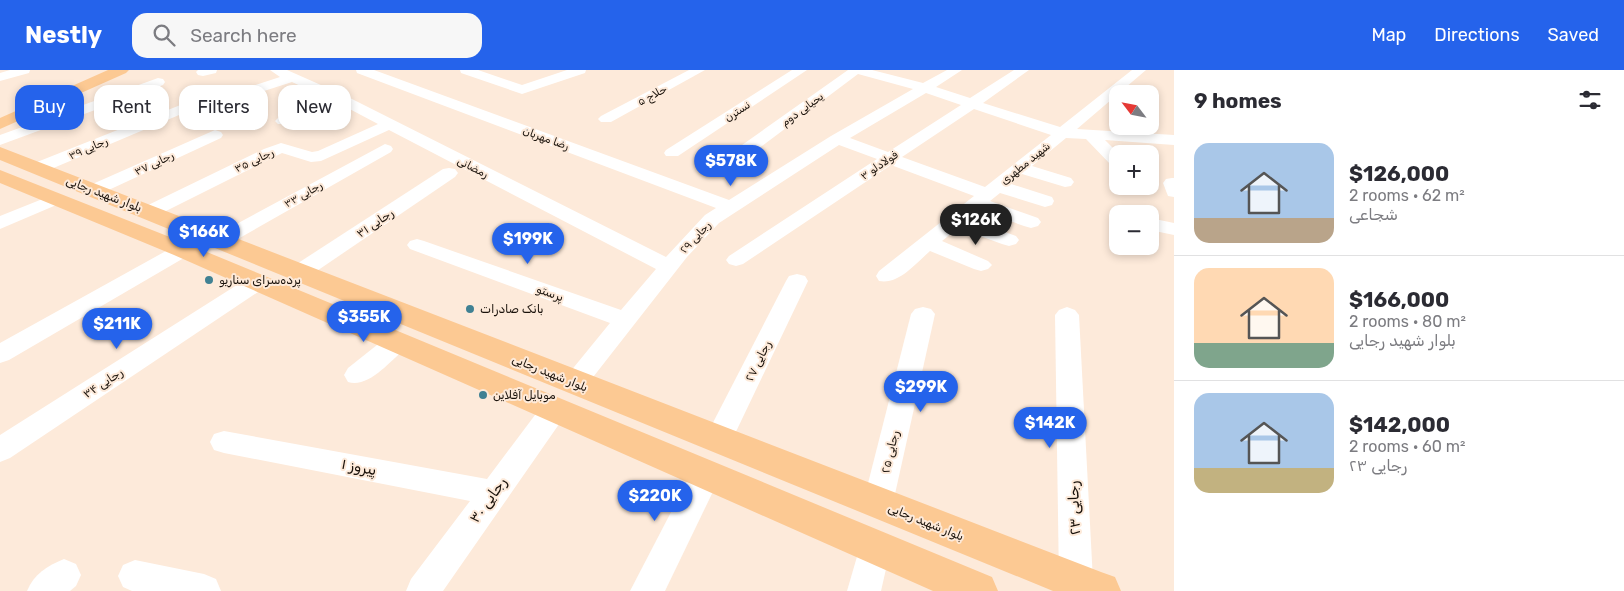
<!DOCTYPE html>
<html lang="en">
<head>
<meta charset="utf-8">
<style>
	:root { --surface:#fff; --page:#f7f7f7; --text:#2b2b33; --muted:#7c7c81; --line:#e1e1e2; --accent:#2563eb }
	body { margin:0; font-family:Rubik,Cairo,sans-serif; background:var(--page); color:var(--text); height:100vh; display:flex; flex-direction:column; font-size:19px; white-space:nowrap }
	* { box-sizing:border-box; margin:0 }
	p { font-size:16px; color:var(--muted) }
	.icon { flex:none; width:28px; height:28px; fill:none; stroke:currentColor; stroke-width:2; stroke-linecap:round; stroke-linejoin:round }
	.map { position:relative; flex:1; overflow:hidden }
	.drawer { display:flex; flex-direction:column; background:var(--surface); width:450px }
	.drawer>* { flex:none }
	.hud { position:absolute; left:15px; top:15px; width:475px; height:45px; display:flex; gap:10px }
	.needle { width:32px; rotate:302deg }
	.tools { position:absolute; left:1109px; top:15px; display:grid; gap:10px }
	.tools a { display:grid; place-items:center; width:50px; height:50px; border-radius:10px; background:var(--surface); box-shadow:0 2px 8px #0003; font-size:25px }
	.price { position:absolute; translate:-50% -42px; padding:0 11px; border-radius:18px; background:var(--accent); color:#fff; font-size:16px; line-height:32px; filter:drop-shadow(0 1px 2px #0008) }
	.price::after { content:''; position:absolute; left:50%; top:30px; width:15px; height:11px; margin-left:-8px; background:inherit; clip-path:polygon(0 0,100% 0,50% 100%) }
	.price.current { background:#222; color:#fff }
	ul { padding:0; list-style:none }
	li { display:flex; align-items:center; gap:15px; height:125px; padding:0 20px }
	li+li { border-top:1px solid var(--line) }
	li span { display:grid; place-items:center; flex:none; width:140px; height:100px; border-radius:15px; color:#555 }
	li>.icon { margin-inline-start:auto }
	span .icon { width:60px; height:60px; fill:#fffc; stroke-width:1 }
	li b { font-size:21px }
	h2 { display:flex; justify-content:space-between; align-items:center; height:60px; padding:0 20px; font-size:21px }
	.tag { padding:0 18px; border-radius:15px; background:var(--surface); box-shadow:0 2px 8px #0003; font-size:18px; line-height:45px }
	.tag.current { background:var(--accent); color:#fff }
	header { display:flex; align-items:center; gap:30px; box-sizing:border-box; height:70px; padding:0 25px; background:var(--accent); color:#fff }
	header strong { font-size:24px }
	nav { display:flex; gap:28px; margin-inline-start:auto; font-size:18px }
	.search { width:350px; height:45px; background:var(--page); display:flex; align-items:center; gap:12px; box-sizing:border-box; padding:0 18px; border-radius:15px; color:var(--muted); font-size:19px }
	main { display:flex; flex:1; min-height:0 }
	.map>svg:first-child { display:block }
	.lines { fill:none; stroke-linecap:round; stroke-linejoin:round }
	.minor { fill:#fff; fill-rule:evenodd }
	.major { fill:#fcc993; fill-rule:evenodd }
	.poi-dot { fill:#408193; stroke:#fdeada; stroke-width:2 }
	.labels { text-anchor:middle; stroke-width:4; stroke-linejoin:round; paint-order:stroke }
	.far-street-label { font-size:11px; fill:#1a120b; stroke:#fdeada }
	.street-label { font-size:12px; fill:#1a120b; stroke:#fdeada }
	.poi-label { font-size:12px; fill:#1a120b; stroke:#fdeada; text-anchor:start }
	.near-street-label { font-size:15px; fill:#1a120b; stroke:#fdeada }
</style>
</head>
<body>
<header>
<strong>Nestly</strong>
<div class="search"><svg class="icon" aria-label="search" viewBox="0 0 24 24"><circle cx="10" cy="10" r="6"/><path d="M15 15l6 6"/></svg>Search here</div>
<nav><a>Map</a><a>Directions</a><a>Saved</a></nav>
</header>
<main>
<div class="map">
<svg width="1174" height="521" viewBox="0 0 1174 521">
	<rect width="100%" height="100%" fill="#fdeada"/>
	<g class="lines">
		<!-- minor -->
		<g class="minor">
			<polygon points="10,0 30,0 29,3 0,11 0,3"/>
			<polygon points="198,0 217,0 216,3 203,6 198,5 196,2"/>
			<path d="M270 0H287L348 27 666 187 705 145 716 138 357 3 356 0H374L729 130 831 66 913 19 858 4 730 100H718L716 96 718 92 848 0H872L923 13 947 0H962L936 17 970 28 1014 0H1029L983 33 1060 57 1132 0H1146L1077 59 1174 65V75L1105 70 1119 84H1118V97L1112 96 1086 69 1066 68 1032 96 1071 108 1074 112 1071 116 1065 117 1022 104 1011 114 1052 127 1054 131 1052 135 1045 137 1000 123 990 131 1038 148 1041 152 1038 156 1031 158 1024 156 979 140 969 149 1016 166 1019 170 1016 174 1009 176 1002 174 958 158 942 171 988 191 992 195 988 199 981 201 974 199 930 181C916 193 899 215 879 211L876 206 879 201 974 126 891 95 743 194 736 196 729 194 726 190 729 186 877 89 839 75 719 153 687 187 583 320 574 322 565 320 561 313 610 253 410 179 407 175 410 171 417 169 424 171 621 240 656 199 389 60 321 91 311 92 282 83 156 146 149 148 142 146 140 142 142 138 264 79 281 73 312 82 318 81 378 54 342 35 288 54H278L275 51 278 48 330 30 292 12 230 32 225 31 223 28 225 25 280 7ZM926 23 961 35 888 82 850 68ZM974 39 1051 65 985 117 902 87Z"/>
			<polygon points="460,0 478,0 522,15 567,0 586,0 585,3 522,24 461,3"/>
			<polygon points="689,0 705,0 611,52 601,52 598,49 601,46"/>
			<polygon points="792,0 807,0 678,86 666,86 664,83 666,80"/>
			<polygon points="158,8 163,9 165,12 163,15 0,75 0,65"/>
			<polygon points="193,30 198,31 200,34 198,37 44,102 32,102 29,98 32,94"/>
			<polygon points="215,60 221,62 223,65 221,68 100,124 94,125 88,124 85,120 88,116"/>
			<polygon points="385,74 391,76 393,79 391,82 229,174 222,176 215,174 213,171 9,290 0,293 0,273 202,161 209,159 216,161 218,164"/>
			<polygon points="449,98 455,99 458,103 455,107 308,207 300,208 292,207 289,202 292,197 443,99"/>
			<polygon points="1172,108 1174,108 1174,127 1168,126 1163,113 1166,109"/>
			<polygon points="55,124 61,125 64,129 61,133 0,159 0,146"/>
			<polygon points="1150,148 1174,153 1174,165 1150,160"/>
			<polygon points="797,204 805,206 808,211 732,370 728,378 718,381 708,378 704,370 786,211 789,206"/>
			<polygon points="256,206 264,208 267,213 264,218 10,388 0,392 0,365 248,208"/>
			<polygon points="923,237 931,239 935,244 893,433 889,443 878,446 867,443 863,433 911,244 915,239"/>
			<polygon points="1067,237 1075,240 1079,245 1093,511 1089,521 1063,521 1059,511 1055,245 1059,240"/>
			<path d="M396 265 405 267 408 273 405 279C389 292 369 318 348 312L344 305 348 298 387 267Z"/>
			<polygon points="554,330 564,333 568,340 564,347 443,521 406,521 411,509 470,431 224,383 214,380 210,372 214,364 224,361 487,409 544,333"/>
			<polygon points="706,393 717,396 721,405 665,521 630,521 695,396"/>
			<polygon points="875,462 887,466 891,477 881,521 847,521 863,466"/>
			<path d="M64 489 76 494 81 505 76 516 70 521H27C34 504 47 496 64 489Z"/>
			<polygon points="135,490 204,504 216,509 221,521 132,521 123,517 118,506 123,495"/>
		</g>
		<!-- major -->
		<g class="major">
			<polygon points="108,0 129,0 126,3 0,59 0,48"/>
			<polygon points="0,77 1101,502 1115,507 1121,521 1053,521 0,90"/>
			<polygon points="0,100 190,175 992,507 998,521 933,521 174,185 0,113"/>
		</g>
	</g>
	<!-- markers -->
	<g class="poi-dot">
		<circle cx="209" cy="210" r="5"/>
		<circle cx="470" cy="239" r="5"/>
		<circle cx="483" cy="325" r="5"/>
	</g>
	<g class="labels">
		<!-- far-street labels -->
		<g class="far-street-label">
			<text transform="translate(652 25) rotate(-28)" y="4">حلاج ۵</text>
			<text transform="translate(802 39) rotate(-36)" y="4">یحیایی دوم</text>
			<text transform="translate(737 41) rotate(-33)" y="4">نسترن</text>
			<text transform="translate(546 68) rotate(20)" y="4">رضا مهربان</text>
			<text transform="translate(88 78) rotate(-23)" y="4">رجایی ۳۹</text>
			<text transform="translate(254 90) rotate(-25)" y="4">رجایی ۳۵</text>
			<text transform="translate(154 93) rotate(-25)" y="4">رجایی ۳۷</text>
			<text transform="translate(1025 93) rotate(-39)" y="4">شهید مطهری</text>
			<text transform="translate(879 95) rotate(-34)" y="4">فولادلو ۳</text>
			<text transform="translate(473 97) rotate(27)" y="4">رمضانی</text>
			<text transform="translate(303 124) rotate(-29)" y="4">رجایی ۳۳</text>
			<text transform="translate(695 167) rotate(-47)" y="4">رجایی ۲۹</text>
		</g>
		<!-- street labels -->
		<g class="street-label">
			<text transform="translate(104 124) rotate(21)" y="4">بلوار شهید رجایی</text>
			<text transform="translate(375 153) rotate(-34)" y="4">رجایی ۳۱</text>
			<text transform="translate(550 223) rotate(20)" y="4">پرستو</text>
			<text transform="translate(758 291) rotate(-64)" y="4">رجایی ۲۷</text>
			<text transform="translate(550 303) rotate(22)" y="4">بلوار شهید رجایی</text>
			<text transform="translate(103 313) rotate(-33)" y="4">رجایی ۳۴</text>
			<text transform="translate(890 382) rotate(-77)" y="4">رجایی ۲۵</text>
			<text transform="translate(926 452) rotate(22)" y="4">بلوار شهید رجایی</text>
		</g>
		<!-- poi labels -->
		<g class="poi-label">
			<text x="219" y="214">پرده‌سرای سناریو</text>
			<text x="480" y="243">بانک صادرات</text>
			<text x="493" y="329">موبایل آفلاین</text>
		</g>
		<!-- near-street labels -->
		<g class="near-street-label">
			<text transform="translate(359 397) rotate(11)" y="5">پیروز ۱</text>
			<text transform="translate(488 430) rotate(-54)" y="5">رجایی ۳۰</text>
			<text transform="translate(1074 438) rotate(-92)" y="5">رجایی ۲۳</text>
		</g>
	</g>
</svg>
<div class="tools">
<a><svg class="needle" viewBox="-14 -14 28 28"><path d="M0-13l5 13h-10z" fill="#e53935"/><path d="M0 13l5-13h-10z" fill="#7c7c81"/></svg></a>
<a>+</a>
<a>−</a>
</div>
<b class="price" style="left:731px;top:117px">$578K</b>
<b class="price current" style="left:976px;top:176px">$126K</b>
<b class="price" style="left:204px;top:188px">$166K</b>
<b class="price" style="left:528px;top:195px">$199K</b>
<b class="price" style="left:364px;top:273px">$355K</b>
<b class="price" style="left:117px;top:280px">$211K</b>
<b class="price" style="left:921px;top:343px">$299K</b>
<b class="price" style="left:1050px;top:379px">$142K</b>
<b class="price" style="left:655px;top:452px">$220K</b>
<div class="hud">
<a class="tag current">Buy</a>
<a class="tag">Rent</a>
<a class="tag">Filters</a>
<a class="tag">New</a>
</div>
</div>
<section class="drawer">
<h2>9 homes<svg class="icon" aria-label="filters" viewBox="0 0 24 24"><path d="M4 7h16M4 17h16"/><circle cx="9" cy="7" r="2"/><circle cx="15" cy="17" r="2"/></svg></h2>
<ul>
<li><span style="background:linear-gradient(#a9c7e8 75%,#b9a48a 0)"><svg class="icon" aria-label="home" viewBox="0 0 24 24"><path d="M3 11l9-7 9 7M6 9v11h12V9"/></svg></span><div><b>$126,000</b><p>2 rooms · 62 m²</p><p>شجاعی</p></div></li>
<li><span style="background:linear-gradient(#ffd9b3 75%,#7fa58c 0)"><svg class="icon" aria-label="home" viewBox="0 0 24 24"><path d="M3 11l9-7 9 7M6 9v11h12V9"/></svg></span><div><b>$166,000</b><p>2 rooms · 80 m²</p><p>بلوار شهید رجایی</p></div></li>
<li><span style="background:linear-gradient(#a9c7e8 75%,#c2b280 0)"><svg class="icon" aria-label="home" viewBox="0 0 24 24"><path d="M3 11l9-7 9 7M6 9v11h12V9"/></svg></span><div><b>$142,000</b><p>2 rooms · 60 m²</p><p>رجایی ۲۳</p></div></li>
</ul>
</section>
</main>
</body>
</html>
